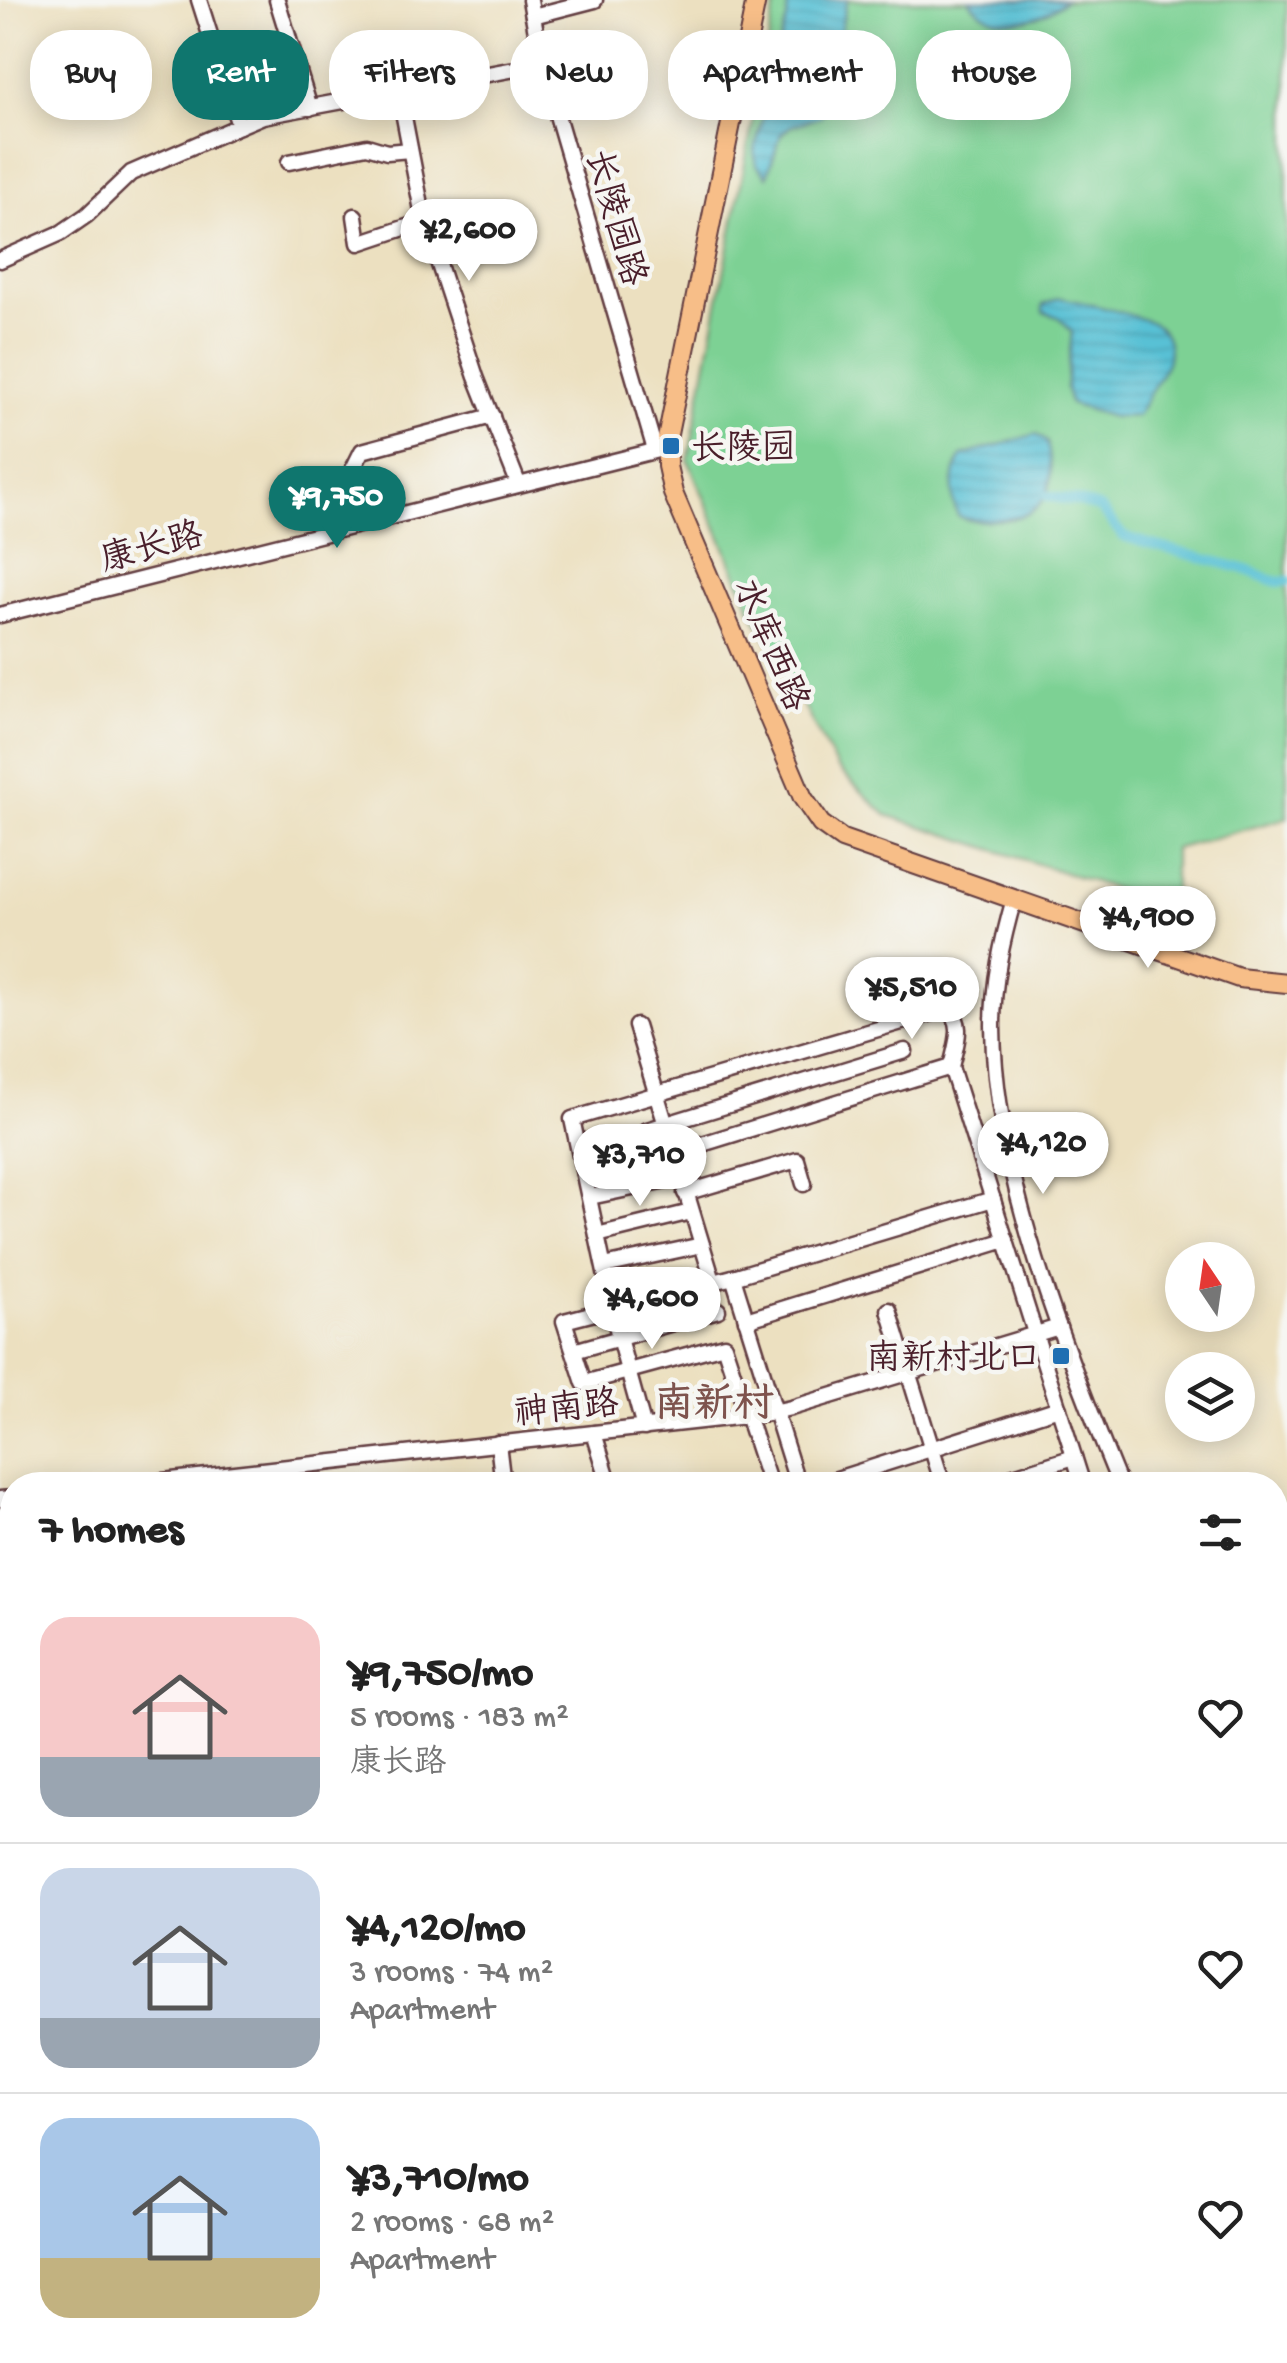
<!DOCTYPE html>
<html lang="en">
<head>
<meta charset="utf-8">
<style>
	:root { --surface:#fff; --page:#f2f2f2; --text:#222; --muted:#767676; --line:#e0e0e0; --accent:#0f766e }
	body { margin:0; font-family:"Gochi Hand","LXGW WenKai TC",sans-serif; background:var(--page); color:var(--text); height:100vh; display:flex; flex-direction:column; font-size:38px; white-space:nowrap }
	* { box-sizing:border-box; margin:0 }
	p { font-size:32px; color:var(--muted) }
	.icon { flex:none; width:55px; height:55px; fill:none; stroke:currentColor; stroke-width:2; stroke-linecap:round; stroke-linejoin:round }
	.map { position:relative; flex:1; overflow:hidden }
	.panel { position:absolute; left:0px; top:1472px; width:1288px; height:892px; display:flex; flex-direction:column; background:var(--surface); border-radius:40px 40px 0 0; box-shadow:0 5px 25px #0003 }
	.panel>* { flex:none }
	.guide { position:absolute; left:30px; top:30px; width:1228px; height:90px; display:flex; gap:20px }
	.needle { width:65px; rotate:347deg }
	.buttons { position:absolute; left:1165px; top:1242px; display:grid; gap:20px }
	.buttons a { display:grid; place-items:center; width:90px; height:90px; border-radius:50%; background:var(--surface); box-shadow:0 5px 25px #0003; font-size:50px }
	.price { position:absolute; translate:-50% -85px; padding:0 22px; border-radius:35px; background:#fff; color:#222; font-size:32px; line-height:65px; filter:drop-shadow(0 2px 5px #0008) }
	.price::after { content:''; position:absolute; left:50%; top:60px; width:30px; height:22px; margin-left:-15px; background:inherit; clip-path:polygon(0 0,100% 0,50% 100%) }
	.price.on { background:var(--accent); color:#fff }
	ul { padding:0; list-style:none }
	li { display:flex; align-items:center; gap:30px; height:250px; padding:0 40px }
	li+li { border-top:2px solid var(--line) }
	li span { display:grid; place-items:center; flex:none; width:280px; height:200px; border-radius:30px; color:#555 }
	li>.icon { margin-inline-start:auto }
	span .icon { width:120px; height:120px; fill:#fffc; stroke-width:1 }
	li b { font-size:42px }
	h2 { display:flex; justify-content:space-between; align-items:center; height:120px; padding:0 40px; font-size:42px }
	.tag { padding:0 35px; border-radius:40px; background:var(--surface); box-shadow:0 5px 25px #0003; font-size:35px; line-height:90px }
	.tag.on { background:var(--accent); color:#fff }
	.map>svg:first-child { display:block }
	.green { fill:#7dd194; stroke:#647860; stroke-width:2.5 }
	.forest { fill:url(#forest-crowns); stroke:#586954; stroke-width:2.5 }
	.water { fill:url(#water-rules); stroke:#517080; stroke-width:2.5 }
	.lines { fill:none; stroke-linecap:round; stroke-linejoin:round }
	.canal { stroke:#58c1d5; stroke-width:10 }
	.minor-casing { stroke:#623c41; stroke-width:19 }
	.major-casing { stroke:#623c41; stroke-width:22 }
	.minor { stroke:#fff; stroke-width:14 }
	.major { stroke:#f7be88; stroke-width:18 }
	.poi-dot { fill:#1f6fb2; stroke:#f6f6f2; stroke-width:4 }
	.labels { text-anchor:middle; stroke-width:9; stroke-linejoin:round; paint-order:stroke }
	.street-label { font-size:35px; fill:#4a1f2b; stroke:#f6f6f2 }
	.poi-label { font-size:35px; fill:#4a1f2b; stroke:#f6f6f2; text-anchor:start }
	.quarter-label { font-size:40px; font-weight:bold; fill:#7e534d; stroke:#f6f6f2 }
</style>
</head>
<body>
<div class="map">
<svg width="1287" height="2363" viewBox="0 0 1287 2363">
	<defs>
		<pattern id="forest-crowns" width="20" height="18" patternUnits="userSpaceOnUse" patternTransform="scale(2.5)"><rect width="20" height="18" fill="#66b37e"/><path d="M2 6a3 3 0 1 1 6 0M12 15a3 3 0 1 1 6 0" fill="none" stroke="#569167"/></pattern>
		<pattern id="water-rules" width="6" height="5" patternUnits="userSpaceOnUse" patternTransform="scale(2.5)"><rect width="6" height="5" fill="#58c1d5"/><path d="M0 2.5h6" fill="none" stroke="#4ea5b7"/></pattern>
	</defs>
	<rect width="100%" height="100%" fill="#f6f6f2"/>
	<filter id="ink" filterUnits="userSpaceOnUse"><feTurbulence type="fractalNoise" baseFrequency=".01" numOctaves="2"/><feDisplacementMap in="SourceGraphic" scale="20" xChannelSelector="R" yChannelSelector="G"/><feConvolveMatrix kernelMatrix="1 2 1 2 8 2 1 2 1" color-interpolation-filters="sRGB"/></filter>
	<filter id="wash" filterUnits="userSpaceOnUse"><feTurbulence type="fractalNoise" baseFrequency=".0048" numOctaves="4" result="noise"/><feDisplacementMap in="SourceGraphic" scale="40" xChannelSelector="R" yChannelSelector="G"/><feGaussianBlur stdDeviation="2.25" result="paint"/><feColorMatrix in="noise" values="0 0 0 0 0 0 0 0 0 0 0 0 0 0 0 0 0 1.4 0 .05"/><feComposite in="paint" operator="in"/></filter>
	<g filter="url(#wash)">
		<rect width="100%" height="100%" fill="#ece0c0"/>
		<!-- green -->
		<polygon class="green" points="776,0 1287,0 1287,818 1174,849 1174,908 886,815 837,768 751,609 688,460"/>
		<!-- forest -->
		<g class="forest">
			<polygon points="0,2021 12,2031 12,2352 19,2353 9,2363 0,2363"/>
			<polygon points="1050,2352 1127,2353 1135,2363 950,2363 953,2360"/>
			<polygon points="194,2353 816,2353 807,2363 218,2363"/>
		</g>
		<!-- water -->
		<g class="water">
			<polygon points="788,0 847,0 839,38 843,68 832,101 820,117 791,126 781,134 767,176 756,164 754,152 771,87 773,63 787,19"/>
			<path d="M969 0H1065C1039 24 991 32 969 0Z"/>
			<path d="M1059 298C1075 300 1150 318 1159 327 1169 336 1171 350 1167 363L1137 416 1112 417 1070 404 1066 388 1072 332 1058 317 1043 312V305Z"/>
			<path d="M1036 434 1047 442C1057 487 1048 518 997 520 982 521 971 522 958 516 950 496 951 475 962 456Z"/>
		</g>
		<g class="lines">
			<!-- canal -->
			<polyline class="canal" points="1047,496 1080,502 1101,509 1123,536 1145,543 1244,569 1277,582 1287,581"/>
		</g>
	</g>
	<g filter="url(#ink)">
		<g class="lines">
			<!-- minor casing -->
			<g class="minor-casing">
				<g id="minor">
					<polyline points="277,0 310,108"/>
					<polyline points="530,0 542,64 655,450"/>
					<polyline points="533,16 595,0"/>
					<polyline points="399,91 423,216 476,377 518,483"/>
					<polyline points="239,126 263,116 542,64"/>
					<polyline points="289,162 367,146 387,152 410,150"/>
					<polyline points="355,216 359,243 425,221"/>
					<polyline points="0,260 61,233 87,215 131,173 239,126 199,0"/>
					<polyline points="333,529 326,502 352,471 362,451 492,416"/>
					<polyline points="0,615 666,448"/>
					<path d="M1014 899C1002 941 993 982 993 1026 994 1172 1065 1351 1120 1485"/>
					<polyline points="636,1026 713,1281"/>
					<polyline points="647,1130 905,1051"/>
					<polyline points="584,1174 673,1153 951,1067"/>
					<polyline points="685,1193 797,1160 804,1184"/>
					<polyline points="590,1197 680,1178"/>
					<polyline points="597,1235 691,1212"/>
					<polyline points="604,1266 702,1245"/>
					<polyline points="733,1277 798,1485"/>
					<polyline points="889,1310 943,1485"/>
					<polyline points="746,1320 1006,1240"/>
					<polyline points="574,1351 718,1310"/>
					<path d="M644 1428 619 1338 572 1119 946 1009C967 1020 955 1047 951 1067L1083 1485"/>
					<polyline points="594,1433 610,1485"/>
					<polyline points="498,1443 503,1485"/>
					<polyline points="127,1485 764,1414 791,1408 1059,1327"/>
					<polyline points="770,1485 724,1345 584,1383 564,1321 733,1277 993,1199"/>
					<polyline points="818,1485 1059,1408"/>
					<polyline points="985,1485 1074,1457"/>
					<polyline points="0,1499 12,1498"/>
					<polyline points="1275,1670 1287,1668"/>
					<polyline points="1280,1844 1281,1814 1287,1810"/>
					<polyline points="1275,1871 1287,1897"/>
				</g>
			</g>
			<!-- major casing -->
			<g class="major-casing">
				<polyline id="major" points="756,0 667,439 667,466 673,493 803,798 821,824 842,839 1239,978 1287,983"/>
			</g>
			<!-- minor -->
			<use href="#minor" class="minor"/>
			<!-- major -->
			<use href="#major" class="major"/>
		</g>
	</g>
	<!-- markers -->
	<g class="poi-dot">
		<rect x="661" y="436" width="20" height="20" rx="5"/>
		<rect x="1051" y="1346" width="20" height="20" rx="5"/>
	</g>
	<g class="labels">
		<!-- street labels -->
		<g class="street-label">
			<text transform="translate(618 217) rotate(74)" y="12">长陵园路</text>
			<text transform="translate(151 545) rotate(-15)" y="12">康长路</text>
			<text transform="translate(773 644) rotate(67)" y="12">水库西路</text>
			<text transform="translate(566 1406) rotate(-6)" y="12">神南路</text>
		</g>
		<!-- poi labels -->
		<g class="poi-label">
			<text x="691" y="458">长陵园</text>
			<text x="1041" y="1368" text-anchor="end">南新村北口</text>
		</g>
		<!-- quarter labels -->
		<g class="quarter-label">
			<text x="714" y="1415">南新村</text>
		</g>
	</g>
</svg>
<div class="buttons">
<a><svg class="needle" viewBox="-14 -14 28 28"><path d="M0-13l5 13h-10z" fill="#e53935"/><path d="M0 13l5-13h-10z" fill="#767676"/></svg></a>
<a><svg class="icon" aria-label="layers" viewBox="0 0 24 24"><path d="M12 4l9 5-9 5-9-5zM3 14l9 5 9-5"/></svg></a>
</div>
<b class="price" style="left:469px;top:284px">¥2,600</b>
<b class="price on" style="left:337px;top:551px">¥9,750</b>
<b class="price" style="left:1148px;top:971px">¥4,900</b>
<b class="price" style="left:912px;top:1042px">¥5,510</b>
<b class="price" style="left:1043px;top:1197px">¥4,120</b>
<b class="price" style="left:640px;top:1209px">¥3,710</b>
<b class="price" style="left:652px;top:1352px">¥4,600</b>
<div class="guide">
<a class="tag">Buy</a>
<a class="tag on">Rent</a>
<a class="tag">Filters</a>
<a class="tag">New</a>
<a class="tag">Apartment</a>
<a class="tag">House</a>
</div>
<section class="panel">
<h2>7 homes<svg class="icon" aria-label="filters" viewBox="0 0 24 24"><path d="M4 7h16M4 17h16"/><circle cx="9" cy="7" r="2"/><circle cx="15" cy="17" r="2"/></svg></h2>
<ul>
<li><span style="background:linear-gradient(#f6c9c9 70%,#9aa5b1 0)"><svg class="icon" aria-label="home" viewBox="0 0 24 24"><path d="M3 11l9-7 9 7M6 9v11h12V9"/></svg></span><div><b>¥9,750/mo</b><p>5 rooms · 183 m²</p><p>康长路</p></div><svg class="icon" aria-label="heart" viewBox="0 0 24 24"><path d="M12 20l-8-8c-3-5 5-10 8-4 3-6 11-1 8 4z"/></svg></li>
<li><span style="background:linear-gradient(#c9d6e8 75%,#9aa5b1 0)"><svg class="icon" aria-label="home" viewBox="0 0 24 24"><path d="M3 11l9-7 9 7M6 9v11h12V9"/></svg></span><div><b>¥4,120/mo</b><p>3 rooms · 74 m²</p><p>Apartment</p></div><svg class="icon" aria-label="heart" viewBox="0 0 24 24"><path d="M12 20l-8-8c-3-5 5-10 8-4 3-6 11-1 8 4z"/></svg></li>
<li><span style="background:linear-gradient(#a9c7e8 70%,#c2b280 0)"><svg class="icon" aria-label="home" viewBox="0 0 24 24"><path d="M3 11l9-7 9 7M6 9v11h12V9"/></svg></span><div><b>¥3,710/mo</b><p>2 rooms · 68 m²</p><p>Apartment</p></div><svg class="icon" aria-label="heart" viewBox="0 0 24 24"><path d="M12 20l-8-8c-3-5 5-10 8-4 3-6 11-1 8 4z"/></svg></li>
</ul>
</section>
</div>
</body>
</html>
